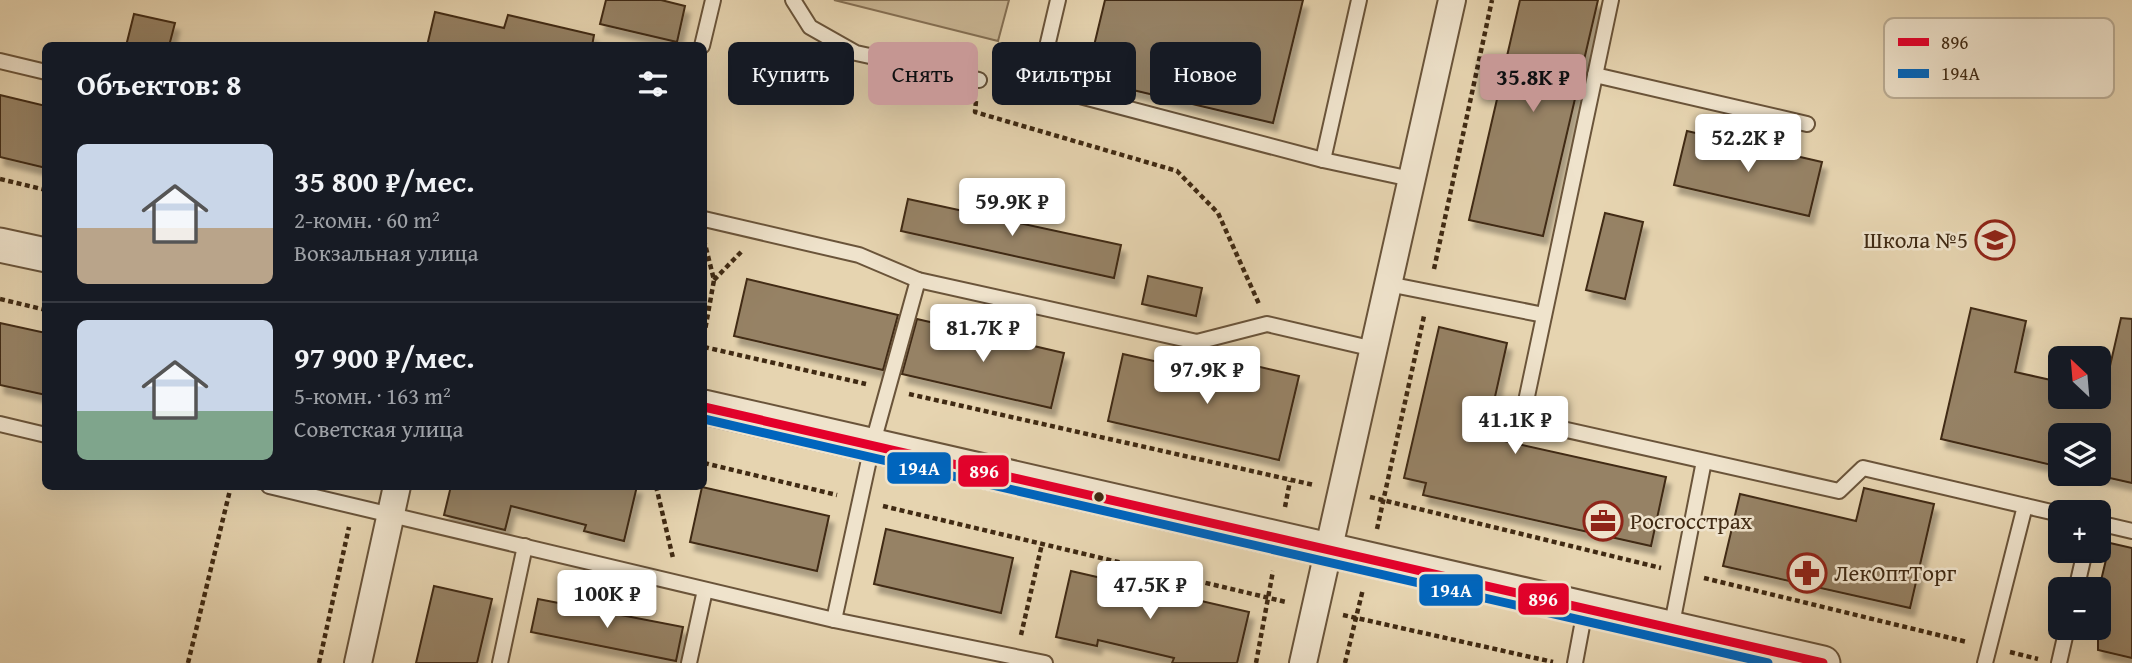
<!DOCTYPE html>
<html lang="ru">
<head>
<meta charset="utf-8">
<style>
	:root { --surface:#171b24; --page:#20242c; --text:#f1f3f6; --muted:#9ea1a6; --line:#363941; --accent:#c59692 }
	body { margin:0; font-family:"Gentium Book Plus",serif; background:var(--page); color:var(--text); height:100vh; display:flex; flex-direction:column; font-size:26px; white-space:nowrap }
	* { box-sizing:border-box; margin:0 }
	p { font-size:23px; color:var(--muted) }
	.icon { flex:none; width:38px; height:38px; fill:none; stroke:currentColor; stroke-width:2; stroke-linecap:round; stroke-linejoin:round }
	.map { position:relative; flex:1; overflow:hidden }
	.sheet { position:absolute; left:42px; top:42px; width:665px; height:448px; display:flex; flex-direction:column; background:var(--surface); border-radius:10px; box-shadow:0 7px 28px #0002 }
	.sheet>* { flex:none }
	.banner { position:absolute; left:728px; top:42px; width:665px; height:63px; display:flex; gap:14px }
	.needle { width:46px; rotate:334deg }
	.buttons { position:absolute; left:2048px; top:346px; display:grid; gap:14px }
	.buttons a { display:grid; place-items:center; width:63px; height:63px; border-radius:10px; background:var(--surface); box-shadow:0 7px 28px #0002; font-size:35px }
	.price { position:absolute; translate:-50% -60px; padding:0 16px; border-radius:7px; background:#fff; color:#222; font-size:23px; line-height:46px; filter:drop-shadow(0 2px 4px #0008) }
	.price::after { content:''; position:absolute; left:50%; top:42px; width:21px; height:16px; margin-left:-10px; background:inherit; clip-path:polygon(0 0,100% 0,50% 100%) }
	.price.active { background:var(--accent); color:#111 }
	ul { padding:0; list-style:none }
	li { display:flex; align-items:center; gap:21px; height:175px; padding:0 35px }
	li+li { border-top:2px solid var(--line) }
	li span { display:grid; place-items:center; flex:none; width:196px; height:140px; border-radius:10px; color:#555 }
	li>.icon { margin-inline-start:auto }
	span .icon { width:84px; height:84px; fill:#fffc; stroke-width:1 }
	li b { font-size:30px }
	h2 { display:flex; justify-content:space-between; align-items:center; height:84px; padding:0 35px; font-size:30px }
	.chip { padding:0 24px; border-radius:10px; background:var(--surface); box-shadow:0 7px 28px #0002; font-size:24px; line-height:63px }
	.chip.active { background:var(--accent); color:#111 }
	.map>svg:first-child { display:block }
	.green { fill:#cab795; stroke:#857054; stroke-width:2 }
	.building { fill:#968265; stroke:#402a13; stroke-width:2; filter:url(#shadow) }
	.lines { fill:none; stroke-linecap:round; stroke-linejoin:round }
	.service-casing { stroke:#6a543a; stroke-width:18 }
	.minor-casing { stroke:#6a543a; stroke-width:30 }
	.tertiary-casing { stroke:#6a543a; stroke-width:37 }
	.path { stroke:#402a13; stroke-width:4.5; stroke-dasharray:5 3.5; stroke-linecap:butt }
	.service { stroke:#efe3cc; stroke-width:14 }
	.minor { stroke:#efe3cc; stroke-width:26 }
	.tertiary { stroke:#efe3cc; stroke-width:33 }
	.bus-1-casing { stroke:#efe3cc; stroke-width:14 }
	.bus-2-casing { stroke:#efe3cc; stroke-width:14 }
	.bus-1 { stroke:#e4002b; stroke-width:9 }
	.bus-2 { stroke:#0065bd; stroke-width:9 }
	.bus-dot { fill:#402a13; stroke:#efe3cc; stroke-width:2.5 }
	.labels { text-anchor:middle; stroke-width:5; stroke-linejoin:round; paint-order:stroke }
	.poi-label { font-size:23px; fill:#402a13; stroke:#efe3cc; text-anchor:start }
	.key { fill:#efe3cc; stroke:#baac94; stroke-width:2 }
	.key-label { font-size:19px; fill:#402a13 }
	.line-badge { stroke:#efe3cc; stroke-width:2.5 }
	.badge-label { font-size:19px; text-anchor:middle; font-weight:bold; fill:#fff }
</style>
</head>
<body>
<div class="map">
<svg width="2132" height="663" viewBox="0 0 2132 663">
	<defs>
		<filter id="shadow"><feDropShadow dx="4.5" dy="8" stdDeviation="2" flood-color="#0004"/></filter>
	</defs>
	<rect width="100%" height="100%" fill="#e6d4b0"/>
	<filter id="stains"><feTurbulence type="fractalNoise" baseFrequency=".00286" numOctaves="4"/><feColorMatrix values="0 0 0 0 .2 0 0 0 0 .09 0 0 0 0 .02 0 0 0 .5 -.17"/></filter>
	<radialGradient id="worn" r=".72"><stop offset=".6" stop-color="#630" stop-opacity="0"/><stop offset="1" stop-color="#630" stop-opacity=".3"/></radialGradient>
	<!-- green -->
	<polygon class="green" points="834,0 1009,0 998,41"/>
	<!-- building -->
	<g class="building">
		<polygon points="606,0 661,0 685,6 677,42 600,24"/>
		<polygon points="1105,0 1303,0 1273,123 1086,79"/>
		<polygon points="1520,0 1598,0 1543,236 1469,220"/>
		<polygon points="435,12 504,28 508,15 594,35 592,46 427,46"/>
		<polygon points="134,14 175,23 169,46 126,46"/>
		<polygon points="0,95 46,106 46,168 0,157"/>
		<polygon points="1687,131 1822,162 1809,216 1674,185"/>
		<polygon points="908,199 1121,245 1114,278 901,231"/>
		<polygon points="1605,213 1643,222 1625,299 1586,290"/>
		<polygon points="1148,276 1202,288 1196,316 1142,304"/>
		<polygon points="747,279 898,315 883,370 734,336"/>
		<polygon points="1971,308 2026,321 2015,372 2060,382 2060,397 2098,397 2098,391 2104,392 2121,318 2132,319 2132,483 2092,474 2098,474 2098,436 2060,436 2060,467 1941,439"/>
		<polygon points="917,319 1064,353 1051,408 902,374"/>
		<polygon points="0,323 46,333 46,395 0,385"/>
		<polygon points="1439,327 1507,343 1486,437 1666,477 1651,546 1423,495 1426,483 1404,478"/>
		<polygon points="1123,354 1163,363 1162,369 1237,386 1243,363 1299,376 1279,460 1108,421"/>
		<polygon points="451,486 637,486 624,541 584,531 586,525 511,506 505,530 444,515"/>
		<polygon points="702,487 829,516 817,571 690,542"/>
		<polygon points="1864,488 1934,504 1910,608 1723,566 1740,494 1856,521"/>
		<polygon points="886,529 1013,558 1001,613 874,584"/>
		<polygon points="2110,543 2132,548 2132,658 2098,650 2098,593"/>
		<polygon points="1071,571 1249,612 1237,663 1172,663 1174,658 1098,640 1097,646 1056,637"/>
		<polygon points="434,586 492,599 477,663 416,663"/>
		<polygon points="538,599 683,627 676,661 531,632"/>
	</g>
	<g class="lines">
		<!-- service casing -->
		<g class="service-casing">
			<g id="service">
				<polyline points="793,0 810,27 856,53 979,80"/>
				<polyline points="1058,0 1038,85 1323,160"/>
				<polyline points="1359,0 1323,160 1411,179"/>
				<polyline points="1611,0 1522,420 1839,491 1863,468 2060,514"/>
				<polyline points="702,46 713,0"/>
				<polyline points="0,61 46,72"/>
				<polyline points="1595,75 1807,124"/>
				<polyline points="704,219 859,255 918,280 1197,342 1267,324 1374,349"/>
				<polyline points="1388,284 1544,315"/>
				<polyline points="0,424 46,435"/>
				<polyline points="269,486 834,620 1045,663"/>
				<polyline points="2098,523 2132,531"/>
				<polyline points="2076,590 2085,551"/>
				<polyline points="834,620 872,446 918,280"/>
				<polyline points="1671,629 1704,461"/>
				<polyline points="500,663 525,546"/>
				<polyline points="689,663 705,590"/>
				<polyline points="1575,663 1585,610"/>
				<polyline points="1985,663 2025,506"/>
				<polyline points="2059,663 2067,628"/>
			</g>
		</g>
		<!-- minor casing -->
		<g class="minor-casing">
			<g id="minor">
				<polyline points="358,663 397,486"/>
				<polyline points="1303,663 1452,0"/>
			</g>
		</g>
		<!-- tertiary casing -->
		<g class="tertiary-casing">
			<g id="tertiary">
				<polyline points="0,245 46,255"/>
				<polyline points="704,407 1823,663"/>
			</g>
		</g>
		<!-- path -->
		<g class="path">
			<polyline points="976,101 975,112 1177,171 1218,213 1259,304"/>
			<polyline points="0,179 46,190"/>
			<polyline points="1434,269 1492,0"/>
			<polyline points="714,280 742,251"/>
			<polyline points="0,299 46,310"/>
			<polyline points="704,336 714,280 705,244"/>
			<polyline points="704,347 866,384"/>
			<polyline points="909,394 1314,485"/>
			<polyline points="704,463 837,495"/>
			<polyline points="656,486 673,558"/>
			<polyline points="1370,497 1661,568"/>
			<polyline points="883,506 1286,602"/>
			<polyline points="1285,507 1290,481"/>
			<polyline points="1377,529 1424,316"/>
			<polyline points="1704,578 1967,642"/>
			<polyline points="1343,615 1553,662"/>
			<polyline points="1021,635 1042,544"/>
			<polyline points="2010,652 2038,659"/>
			<polyline points="188,663 231,486"/>
			<polyline points="319,663 349,527"/>
			<polyline points="1256,663 1273,571"/>
			<polyline points="1345,663 1363,589"/>
		</g>
		<!-- service -->
		<use href="#service" class="service"/>
		<!-- minor -->
		<use href="#minor" class="minor"/>
		<!-- tertiary -->
		<use href="#tertiary" class="tertiary"/>
		<!-- bus-1 casing -->
		<g class="bus-1-casing">
			<polyline id="bus-1" points="704,407 1823,663"/>
		</g>
		<!-- bus-2 casing -->
		<g class="bus-2-casing">
			<polyline id="bus-2" points="704,419 1768,663"/>
		</g>
		<!-- bus-1 -->
		<use href="#bus-1" class="bus-1"/>
		<!-- bus-2 -->
		<use href="#bus-2" class="bus-2"/>
	</g>
	<!-- icons -->
	<defs>
		<g id="school-ring" transform="scale(2.0125)"><circle r="9.5" fill="#efe3cc" stroke="#8f2418" stroke-width="1.5"/><path d="M0-5L7-2L0 1L-7-2ZM-4 1L0 2.5L4 1V4Q0 6-4 4Z" fill="#8f2418"/></g>
		<g id="office-ring" transform="scale(2.0125)"><circle r="9.5" fill="#efe3cc" stroke="#8f2418" stroke-width="1.5"/><path d="M-6-3h4V-5.5h4V-3h4V5H-6ZM-1-4.5V-3h2v-1.5ZM-6 0V1H6V0Z" fill="#8f2418"/></g>
		<g id="pharmacy-ring" transform="scale(2.0125)"><circle r="9.5" fill="#efe3cc" stroke="#8f2418" stroke-width="1.5"/><path d="M-2-6h4v4h4v4h-4v4h-4v-4h-4v-4h4Z" fill="#8f2418"/></g>
	</defs>
	<g fill-rule="evenodd">
		<use href="#school-ring" x="1995" y="240"/>
		<use href="#office-ring" x="1603" y="521"/>
		<use href="#pharmacy-ring" x="1807" y="573"/>
	</g>
	<!-- markers -->
	<circle class="bus-dot" cx="1099" cy="497" r="6"/>
	<g class="labels">
		<!-- poi labels -->
		<g class="poi-label">
			<text x="1968" y="248" text-anchor="end">Школа №5</text>
			<text x="1630" y="529">Росгосстрах</text>
			<text x="1834" y="581">ЛекОптТорг</text>
		</g>
	</g>
	<!-- legend -->
	<rect x="1884" y="18" width="230" height="80" rx="10" class="key"/>
	<rect x="1898" y="38" width="31" height="8" fill="#e4002b"/>
	<rect x="1898" y="69" width="31" height="9" fill="#0065bd"/>
	<g class="key-label">
		<text x="1941" y="49">896</text>
		<text x="1941" y="80">194А</text>
	</g>
	<g class="line-badge">
		<rect x="886" y="451" width="66" height="34" rx="7" fill="#0065bd"/>
		<rect x="957" y="454" width="53" height="34" rx="7" fill="#e4002b"/>
		<rect x="1418" y="573" width="66" height="34" rx="7" fill="#0065bd"/>
		<rect x="1517" y="582" width="53" height="34" rx="7" fill="#e4002b"/>
	</g>
	<g class="badge-label">
		<text x="919" y="475">194А</text>
		<text x="984" y="478">896</text>
		<text x="1451" y="597">194А</text>
		<text x="1543" y="606">896</text>
	</g>
	<rect width="100%" height="100%" filter="url(#stains)"/>
	<rect width="100%" height="100%" fill="url(#worn)"/>
</svg>
<div class="buttons">
<a><svg class="needle" viewBox="-14 -14 28 28"><path d="M0-13l5 13h-10z" fill="#e53935"/><path d="M0 13l5-13h-10z" fill="#9ea1a6"/></svg></a>
<a><svg class="icon" aria-label="layers" viewBox="0 0 24 24"><path d="M12 4l9 5-9 5-9-5zM3 14l9 5 9-5"/></svg></a>
<a>+</a>
<a>−</a>
</div>
<b class="price active" style="left:1533px;top:114px">35.8K ₽</b>
<b class="price" style="left:1748px;top:174px">52.2K ₽</b>
<b class="price" style="left:1012px;top:238px">59.9K ₽</b>
<b class="price" style="left:983px;top:364px">81.7K ₽</b>
<b class="price" style="left:1207px;top:406px">97.9K ₽</b>
<b class="price" style="left:1515px;top:456px">41.1K ₽</b>
<b class="price" style="left:1150px;top:621px">47.5K ₽</b>
<b class="price" style="left:607px;top:630px">100K ₽</b>
<div class="banner">
<a class="chip">Купить</a>
<a class="chip active">Снять</a>
<a class="chip">Фильтры</a>
<a class="chip">Новое</a>
</div>
<section class="sheet">
<h2>Объектов: 8<svg class="icon" aria-label="filters" viewBox="0 0 24 24"><path d="M4 7h16M4 17h16"/><circle cx="9" cy="7" r="2"/><circle cx="15" cy="17" r="2"/></svg></h2>
<ul>
<li><span style="background:linear-gradient(#c9d6e8 60%,#b9a48a 0)"><svg class="icon" aria-label="home" viewBox="0 0 24 24"><path d="M3 11l9-7 9 7M6 9v11h12V9"/></svg></span><div><b>35 800 ₽/мес.</b><p>2-комн. · 60 m²</p><p>Вокзальная улица</p></div></li>
<li><span style="background:linear-gradient(#c9d6e8 65%,#7fa58c 0)"><svg class="icon" aria-label="home" viewBox="0 0 24 24"><path d="M3 11l9-7 9 7M6 9v11h12V9"/></svg></span><div><b>97 900 ₽/мес.</b><p>5-комн. · 163 m²</p><p>Советская улица</p></div></li>
</ul>
</section>
</div>
</body>
</html>
